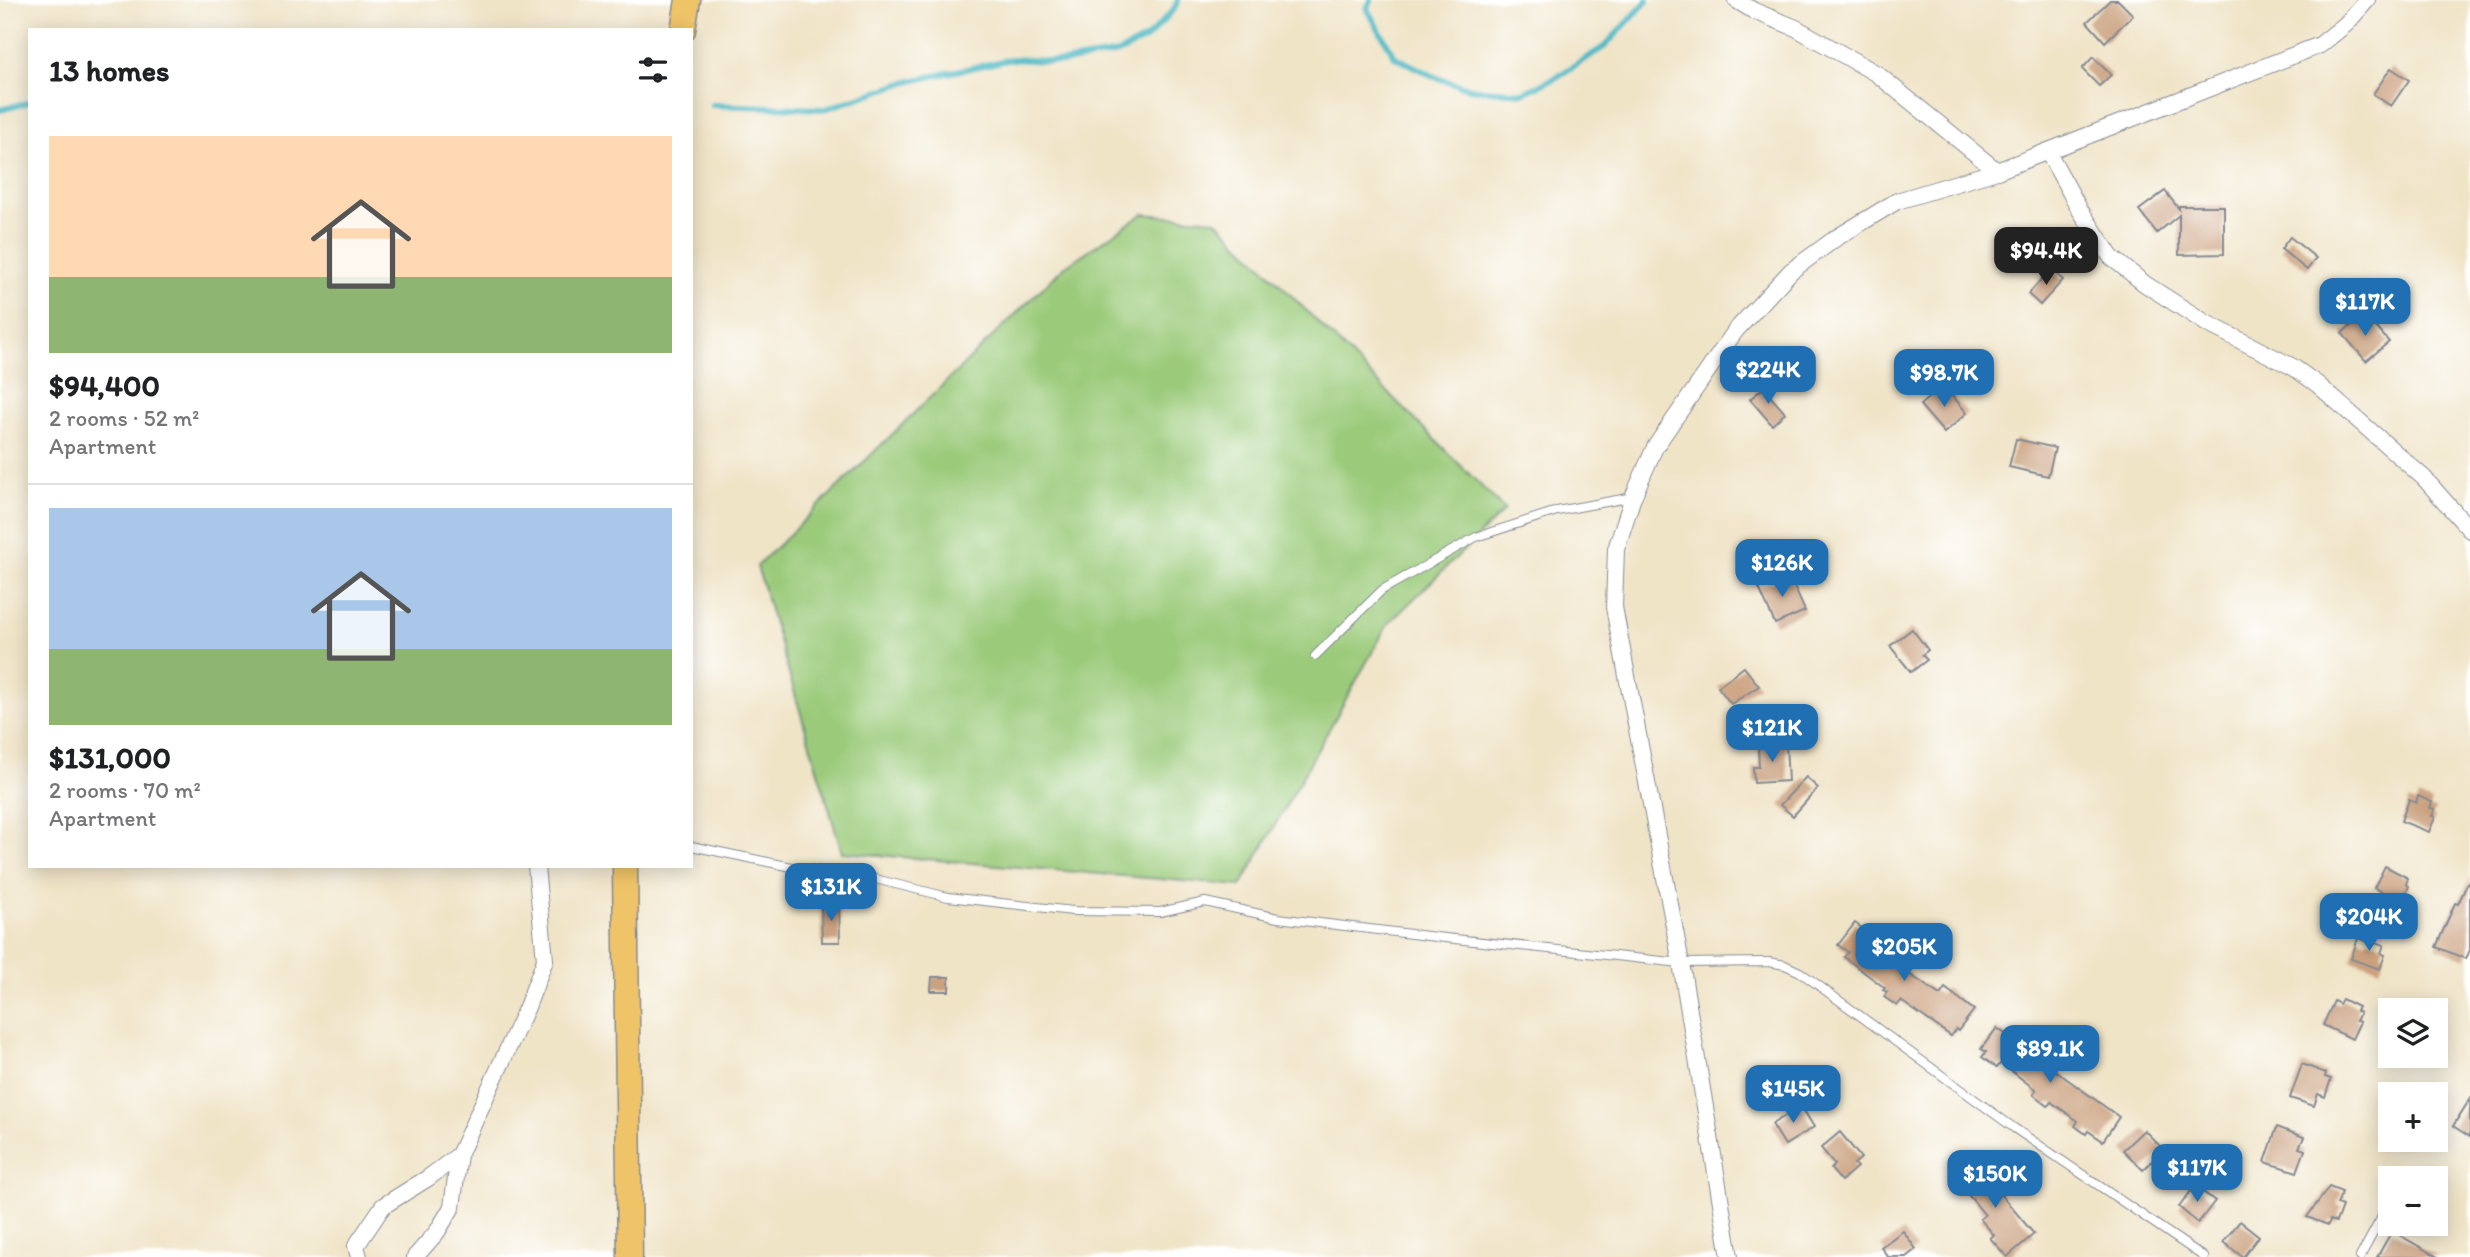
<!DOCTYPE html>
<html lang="en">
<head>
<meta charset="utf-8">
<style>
	:root { --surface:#fff; --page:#f6f6f6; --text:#202124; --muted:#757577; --line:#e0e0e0; --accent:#1f6fb2 }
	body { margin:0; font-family:Itim,sans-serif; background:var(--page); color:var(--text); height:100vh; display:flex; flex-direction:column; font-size:26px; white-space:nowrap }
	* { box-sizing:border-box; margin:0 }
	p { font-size:23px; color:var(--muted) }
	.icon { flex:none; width:38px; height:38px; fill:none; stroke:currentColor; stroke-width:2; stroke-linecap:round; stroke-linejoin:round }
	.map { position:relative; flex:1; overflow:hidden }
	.details { position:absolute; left:28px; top:28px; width:665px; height:840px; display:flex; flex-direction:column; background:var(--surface); border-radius:0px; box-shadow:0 4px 18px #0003 }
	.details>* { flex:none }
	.fabs { position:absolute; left:2378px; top:998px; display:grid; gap:14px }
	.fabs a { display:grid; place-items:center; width:70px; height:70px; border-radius:0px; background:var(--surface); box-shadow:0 4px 18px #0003; font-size:35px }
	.price { position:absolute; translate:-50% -60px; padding:0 16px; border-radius:14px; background:var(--accent); color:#fff; font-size:23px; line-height:46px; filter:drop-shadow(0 2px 4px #0008) }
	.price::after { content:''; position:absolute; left:50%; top:42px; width:21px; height:16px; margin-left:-10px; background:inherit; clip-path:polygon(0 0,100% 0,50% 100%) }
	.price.selected { background:#222; color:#fff }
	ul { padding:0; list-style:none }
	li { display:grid; align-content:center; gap:14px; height:371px; padding:0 21px }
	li+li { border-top:2px solid var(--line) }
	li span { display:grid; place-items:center; height:217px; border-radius:0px; color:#555 }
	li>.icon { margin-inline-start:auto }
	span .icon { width:126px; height:126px; fill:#fffc; stroke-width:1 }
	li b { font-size:30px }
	h2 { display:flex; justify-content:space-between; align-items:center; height:84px; padding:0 21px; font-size:30px }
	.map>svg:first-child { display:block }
	.green { fill:#9bcb7a; stroke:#5b7d6c; stroke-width:2 }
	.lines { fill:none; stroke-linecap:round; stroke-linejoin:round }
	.stream { stroke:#49b7c3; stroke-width:6 }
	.building { fill:#cba17f }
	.lane-casing { stroke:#868a92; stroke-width:10 }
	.street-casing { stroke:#868a92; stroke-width:18 }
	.primary-casing { stroke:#868a92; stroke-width:27 }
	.lane { stroke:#fff; stroke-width:8 }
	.street { stroke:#fff; stroke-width:16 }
	.primary { stroke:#efc469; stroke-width:24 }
</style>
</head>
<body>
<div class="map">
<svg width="2470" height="1257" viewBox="0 0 2470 1257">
	<rect width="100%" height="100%" fill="#fff"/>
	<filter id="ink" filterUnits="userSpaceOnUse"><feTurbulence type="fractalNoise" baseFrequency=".0143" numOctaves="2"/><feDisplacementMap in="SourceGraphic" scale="14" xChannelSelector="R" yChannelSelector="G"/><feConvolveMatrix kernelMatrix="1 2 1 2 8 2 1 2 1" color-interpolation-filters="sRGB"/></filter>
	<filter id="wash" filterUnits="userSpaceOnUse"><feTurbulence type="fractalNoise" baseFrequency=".00686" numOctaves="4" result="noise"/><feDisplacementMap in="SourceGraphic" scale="28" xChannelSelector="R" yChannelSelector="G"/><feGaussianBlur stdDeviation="1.57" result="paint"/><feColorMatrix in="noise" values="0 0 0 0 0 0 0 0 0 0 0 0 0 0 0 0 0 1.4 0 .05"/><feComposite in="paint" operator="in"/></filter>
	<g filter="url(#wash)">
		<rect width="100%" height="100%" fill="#f0e4c7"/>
		<!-- green -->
		<polygon class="green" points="1143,214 1216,220 1505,510 1388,624 1241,886 842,852 757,566 1064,267"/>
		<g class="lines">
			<!-- stream -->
			<g class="stream">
				<polyline points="1371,0 1367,9 1395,57 1435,77 1471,89 1523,93 1555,78 1604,47 1648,0"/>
				<polyline points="712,105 825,109 906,82 1012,59 1063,62 1118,53 1147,38 1174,9 1178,0"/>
				<polyline points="0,110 30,102"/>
			</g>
		</g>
		<g id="blocks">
			<!-- building -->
			<g class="building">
				<polygon points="2110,0 2118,0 2133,15 2105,42 2087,22"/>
				<polygon points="2093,57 2111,75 2099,86 2082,69"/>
				<polygon points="2391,68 2409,80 2391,106 2373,94"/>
				<polygon points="2165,191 2179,209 2179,206 2224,206 2224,254 2179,255 2179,215 2157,233 2139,210"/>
				<polygon points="2290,237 2316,258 2307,270 2281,249"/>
				<polygon points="2051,269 2063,280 2040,305 2028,294"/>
				<polygon points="2365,314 2389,342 2366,361 2342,333"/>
				<polygon points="1943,385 1967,413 1944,433 1920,405"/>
				<polygon points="1763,388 1785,413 1772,425 1750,399"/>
				<polygon points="2016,439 2055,448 2048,476 2009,467"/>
				<polygon points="1789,575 1805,611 1775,624 1759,588"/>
				<polygon points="1912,629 1928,650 1922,655 1927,660 1911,672 1890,646"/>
				<polygon points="1744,667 1759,686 1731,704 1718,687"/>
				<polygon points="1786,744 1788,781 1754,783 1753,767 1759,767 1758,746"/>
				<polygon points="1806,777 1818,788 1793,816 1780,805"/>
				<polygon points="2418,796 2432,802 2430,808 2435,809 2432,816 2435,817 2429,832 2401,821 2409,800 2416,803"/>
				<polygon points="2385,866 2408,878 2406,884 2409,886 2402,901 2374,888"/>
				<polygon points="2470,878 2470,950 2466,959 2436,947 2455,903 2458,904"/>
				<polygon points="839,903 840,942 822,942 821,904"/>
				<polygon points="1855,923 1886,946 1880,954 1940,995 1945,988 1974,1010 1958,1031 1956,1029 1951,1036 1901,1001 1897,1006 1884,997 1887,992 1883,990 1885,988 1844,957 1848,952 1838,945"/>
				<polygon points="2358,938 2366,941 2367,939 2384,945 2381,953 2385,955 2380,969 2351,959"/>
				<polygon points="932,977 949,977 949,991 931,991"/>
				<polygon points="2342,999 2358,1007 2356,1011 2360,1013 2356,1021 2360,1022 2352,1039 2323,1025 2334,1001 2339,1004"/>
				<polygon points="1997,1028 2119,1117 2103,1141 2088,1131 2086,1134 2075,1126 2078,1121 2051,1102 2048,1106 2033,1094 2036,1090 2001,1063 1997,1068 1982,1057 1986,1052 1981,1049"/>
				<polygon points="2302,1064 2326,1073 2325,1077 2331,1079 2325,1097 2318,1094 2314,1106 2290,1098"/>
				<polygon points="2470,1099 2470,1137 2453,1126"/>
				<polygon points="1801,1106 1814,1127 1785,1145 1772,1124"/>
				<polygon points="2277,1127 2304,1137 2299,1148 2305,1150 2297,1172 2265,1162"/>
				<polygon points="2144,1130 2164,1150 2143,1170 2123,1150"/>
				<polygon points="1840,1132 1861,1158 1854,1164 1857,1167 1841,1181 1831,1169 1835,1165 1821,1148"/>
				<polygon points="1979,1161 2000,1186 1996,1189 2034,1234 2007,1257 1990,1238 1994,1235 1980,1219 1985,1215 1956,1180"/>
				<polygon points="2195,1186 2215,1201 2198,1223 2179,1207"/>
				<polygon points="2329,1187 2342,1192 2337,1204 2342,1206 2336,1222 2330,1220 2328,1225 2307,1217"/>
				<polygon points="2240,1221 2259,1236 2243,1257 2223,1242"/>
				<polygon points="1903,1231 1916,1249 1906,1257 1888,1257 1881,1247"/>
				<polygon points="2392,1231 2438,1257 2377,1257"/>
			</g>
		</g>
	</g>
	<g filter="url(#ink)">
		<use href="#blocks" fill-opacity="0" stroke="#868a92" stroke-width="2"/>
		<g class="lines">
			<!-- lane casing -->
			<g class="lane-casing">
				<g id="lane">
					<polyline points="1315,656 1382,590 1476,537 1557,511 1633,497"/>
					<polyline points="691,846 792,867 867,877 948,897 1073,911 1160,912 1205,902 1278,918 1436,937 1681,963 1769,962 1785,965 1800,972 2014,1128 2204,1257"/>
					<polyline points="2360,1257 2390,1202"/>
				</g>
			</g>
			<!-- street casing -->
			<g class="street-casing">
				<g id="street">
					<polyline points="1736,0 1754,11 1796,28 1877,74 1997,171"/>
					<polyline points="2048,152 2080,210 2111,257 2145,284 2206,323 2293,367 2317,384 2424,478 2470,530"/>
					<polyline points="359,1257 356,1246 383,1206 428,1178 459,1155"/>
					<polyline points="415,1257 437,1232 452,1207 459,1155 527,1007 545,960 536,866"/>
					<polyline points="1730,1257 1681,963 1614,607 1616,549 1633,497 1655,447 1736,330 1791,271 1836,238 1897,201 1997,171 2320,45 2346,24 2367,0"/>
				</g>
			</g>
			<!-- primary casing -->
			<g class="primary-casing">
				<g id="primary">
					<polyline points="683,30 688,0"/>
					<polyline points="625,866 630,1257"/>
				</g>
			</g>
			<!-- lane -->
			<use href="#lane" class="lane"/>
			<!-- street -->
			<use href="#street" class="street"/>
			<!-- primary -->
			<use href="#primary" class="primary"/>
		</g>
	</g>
</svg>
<div class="fabs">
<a><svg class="icon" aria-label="layers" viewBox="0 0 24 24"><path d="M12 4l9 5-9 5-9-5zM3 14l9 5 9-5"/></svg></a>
<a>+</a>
<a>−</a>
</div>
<b class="price selected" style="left:2046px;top:287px">$94.4K</b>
<b class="price" style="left:2365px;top:338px">$117K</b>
<b class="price" style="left:1768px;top:406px">$224K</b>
<b class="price" style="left:1944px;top:409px">$98.7K</b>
<b class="price" style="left:1782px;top:599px">$126K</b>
<b class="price" style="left:1772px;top:764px">$121K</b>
<b class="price" style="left:831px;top:923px">$131K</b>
<b class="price" style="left:2369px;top:953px">$204K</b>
<b class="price" style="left:1904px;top:983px">$205K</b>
<b class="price" style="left:2050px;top:1085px">$89.1K</b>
<b class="price" style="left:1793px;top:1125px">$145K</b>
<b class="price" style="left:2197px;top:1204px">$117K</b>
<b class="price" style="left:1995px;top:1210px">$150K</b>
<section class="details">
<h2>13 homes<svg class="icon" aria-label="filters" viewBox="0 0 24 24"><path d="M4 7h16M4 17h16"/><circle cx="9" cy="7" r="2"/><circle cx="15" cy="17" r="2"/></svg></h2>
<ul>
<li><span style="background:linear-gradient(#ffd9b3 65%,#8fb573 0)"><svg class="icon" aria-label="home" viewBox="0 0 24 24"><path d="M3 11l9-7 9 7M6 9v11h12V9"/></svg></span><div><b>$94,400</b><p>2 rooms · 52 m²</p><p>Apartment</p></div></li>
<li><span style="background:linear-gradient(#a9c7e8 65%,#8fb573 0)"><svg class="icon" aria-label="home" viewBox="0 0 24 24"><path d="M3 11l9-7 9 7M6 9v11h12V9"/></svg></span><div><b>$131,000</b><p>2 rooms · 70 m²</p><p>Apartment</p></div></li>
</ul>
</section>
</div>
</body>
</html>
